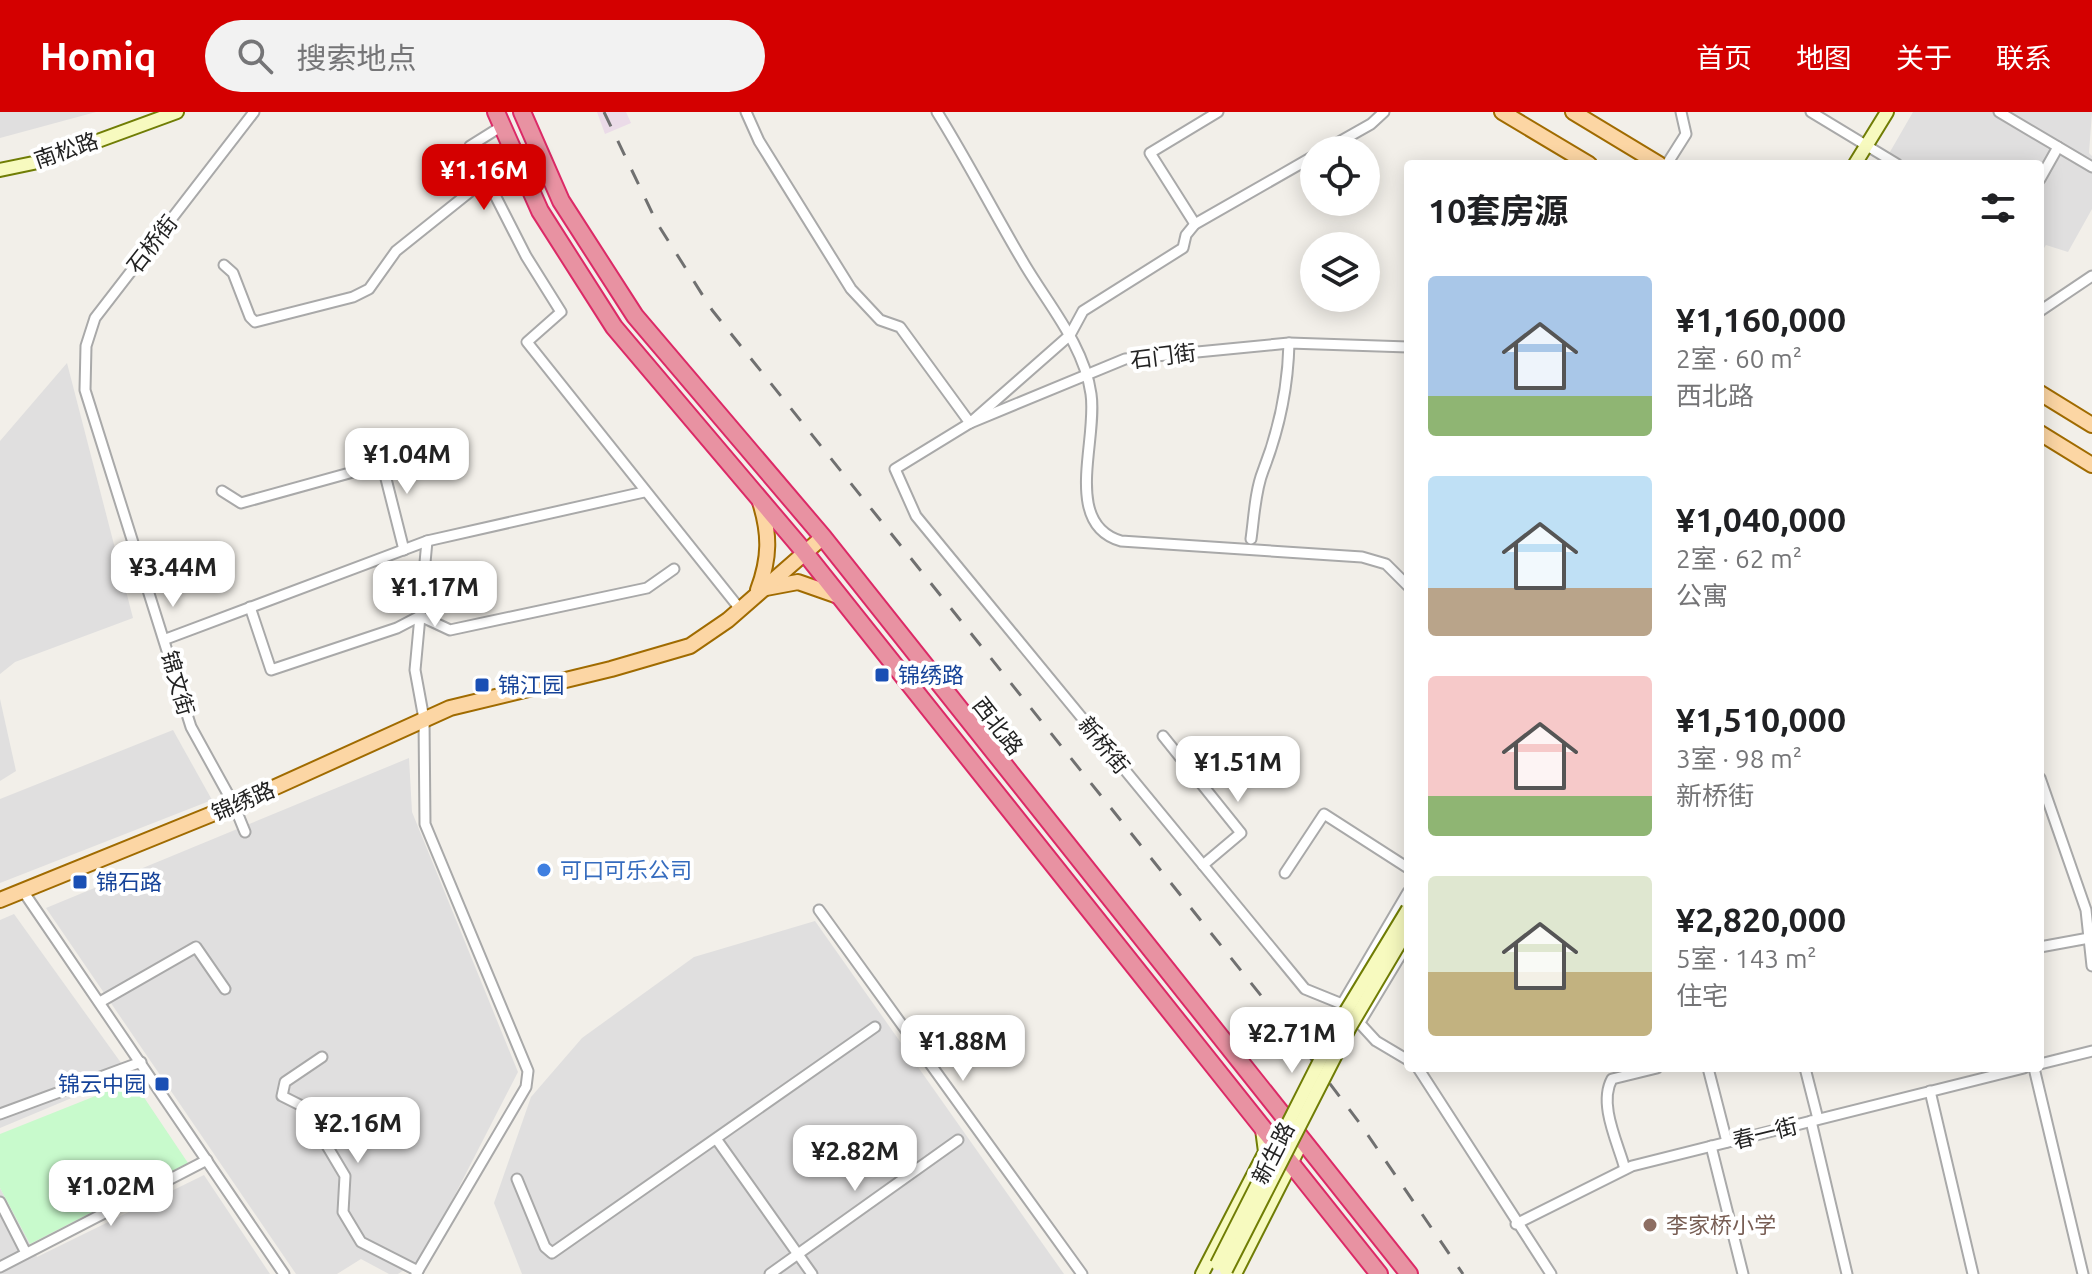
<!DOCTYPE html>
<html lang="zh">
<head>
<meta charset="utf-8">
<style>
	:root { --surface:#fff; --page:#f2f2f2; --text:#202124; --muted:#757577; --accent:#d40000 }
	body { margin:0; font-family:Ubuntu,"Noto Sans SC",sans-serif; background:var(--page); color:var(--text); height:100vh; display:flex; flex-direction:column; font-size:30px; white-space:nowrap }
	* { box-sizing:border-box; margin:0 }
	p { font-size:26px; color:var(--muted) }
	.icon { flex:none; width:44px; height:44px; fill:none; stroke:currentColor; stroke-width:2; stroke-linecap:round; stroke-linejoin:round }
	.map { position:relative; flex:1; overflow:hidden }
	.sheet { position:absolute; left:1404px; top:48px; width:640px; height:912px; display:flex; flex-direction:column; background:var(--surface); border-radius:8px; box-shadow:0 4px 20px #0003 }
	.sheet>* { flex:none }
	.buttons { position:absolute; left:1300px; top:24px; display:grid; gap:16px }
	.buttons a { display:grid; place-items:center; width:80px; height:80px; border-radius:50%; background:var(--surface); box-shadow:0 4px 20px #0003; font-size:40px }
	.price { position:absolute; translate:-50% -68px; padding:0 18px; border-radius:16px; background:#fff; color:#222; font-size:26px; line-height:52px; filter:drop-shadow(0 2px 4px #0008) }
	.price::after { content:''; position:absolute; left:50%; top:48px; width:24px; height:18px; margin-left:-12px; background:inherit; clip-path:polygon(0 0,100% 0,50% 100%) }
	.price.active { background:var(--accent); color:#fff }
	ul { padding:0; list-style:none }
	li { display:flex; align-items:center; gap:24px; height:200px; padding:0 24px }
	li span { display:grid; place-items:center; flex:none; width:224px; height:160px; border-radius:8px; color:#555 }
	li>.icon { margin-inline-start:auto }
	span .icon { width:96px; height:96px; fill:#fffc; stroke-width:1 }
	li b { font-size:34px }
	h2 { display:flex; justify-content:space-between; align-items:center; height:96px; padding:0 24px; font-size:34px }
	header { display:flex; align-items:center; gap:48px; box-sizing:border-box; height:112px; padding:0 40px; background:var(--accent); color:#fff }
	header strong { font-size:38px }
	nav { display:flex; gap:44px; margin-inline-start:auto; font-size:28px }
	.search { width:560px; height:72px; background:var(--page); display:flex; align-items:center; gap:20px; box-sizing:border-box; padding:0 28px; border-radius:44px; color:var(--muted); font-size:30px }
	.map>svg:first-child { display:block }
	.residential { fill:#e0dfdf }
	.industrial { fill:#ebdbe8 }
	.park { fill:#c8facc }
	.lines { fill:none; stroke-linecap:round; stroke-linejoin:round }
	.street-casing { stroke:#a9a9a9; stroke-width:13 }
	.secondary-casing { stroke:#707d05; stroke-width:16 }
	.primary-casing { stroke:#a06b00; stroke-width:18 }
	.highway-casing { stroke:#dc2a67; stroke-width:20 }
	.street { stroke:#fff; stroke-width:9 }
	.secondary { stroke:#f7fabf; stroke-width:12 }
	.primary { stroke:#fcd6a4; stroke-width:14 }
	.highway { stroke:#e892a2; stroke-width:16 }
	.rail { stroke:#707070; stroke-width:3; stroke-dasharray:16 16; stroke-linecap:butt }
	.secondary-bridge-casing { stroke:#707d05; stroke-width:16; stroke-linecap:butt }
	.secondary-bridge { stroke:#f7fabf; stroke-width:12 }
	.transit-dot { fill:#1a4fb4; stroke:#fff; stroke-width:3 }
	.shop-dot { fill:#3f7fe0; stroke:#fff; stroke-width:3 }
	.education-dot { fill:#8d6e63; stroke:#fff; stroke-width:3 }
	.labels { text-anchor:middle; stroke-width:8; stroke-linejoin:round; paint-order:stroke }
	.street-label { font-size:22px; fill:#222; stroke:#fff }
	.transit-label { font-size:22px; fill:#164399; stroke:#fff; text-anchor:start }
	.shop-label { font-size:22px; fill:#366cbe; stroke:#fff; text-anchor:start }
	.education-label { font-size:22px; fill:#785e54; stroke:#fff; text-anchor:start }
</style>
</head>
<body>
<header>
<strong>Homiq</strong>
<div class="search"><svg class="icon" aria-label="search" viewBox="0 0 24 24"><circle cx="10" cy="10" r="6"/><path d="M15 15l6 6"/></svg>搜索地点</div>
<nav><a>首页</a><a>地图</a><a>关于</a><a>联系</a></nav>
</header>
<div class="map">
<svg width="2092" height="1162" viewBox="0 0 2092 1162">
	<rect width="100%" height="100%" fill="#f2efe9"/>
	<!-- residential -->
	<g class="residential">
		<polygon points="0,0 96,0 0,26"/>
		<polygon points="1913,0 2092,0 2089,41 2092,44 2092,97 2068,140 2046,133 2040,142 2040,52 1883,52"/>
		<polygon points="67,251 133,506 15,550 0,562 0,329"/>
		<polygon points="0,587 16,659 0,669"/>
		<polygon points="173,618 212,688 0,771 0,687"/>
		<polygon points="409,646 412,700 518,960 423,1145 398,1162 389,1162 361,1147 337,1162 296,1162 46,796"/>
		<polygon points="14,802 129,962 0,1016 0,808"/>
		<polygon points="815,809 1064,1162 522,1162 494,1091 531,985 582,926 694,845"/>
		<polygon points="204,1063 270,1162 0,1162 0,1076 37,1145"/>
	</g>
	<!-- industrial -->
	<polygon class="industrial" points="597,0 626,0 631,11 605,22"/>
	<!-- park -->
	<polygon class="park" points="133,969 188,1051 30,1132 0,1076 0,1022"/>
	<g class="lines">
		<!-- street casing -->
		<g class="street-casing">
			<g id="street">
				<polyline points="746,0 759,29 851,177 880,208 900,215 970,311 1070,223 1083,199 1183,136 1186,123 1195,112 1314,44"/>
				<path d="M937 0C967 48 993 99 1022 148 1046 190 1084 232 1091 282 1098 328 1062 412 1121 429L1362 445 1386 452 1408 474"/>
				<polyline points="1811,0 1897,52"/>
				<polyline points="1999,0 2092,55"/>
				<polyline points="502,14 470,34 526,144 561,200 527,230 740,497"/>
				<polyline points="1325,38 1371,12 1384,0"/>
				<polyline points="1667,52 1686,22 1681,0"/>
				<polyline points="2040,67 2058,35"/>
				<polyline points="1195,112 1150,41 1218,0"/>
				<polyline points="224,153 233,161 250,205 255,210 353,185 369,177 396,139 486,67"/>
				<polyline points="2040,199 2092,164"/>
				<polyline points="1408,235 1289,231 1125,247 970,311 895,357 916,404 1305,877 1342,892 1376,929 1408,948"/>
				<polyline points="379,339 404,438"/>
				<polyline points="222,379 241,391 382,352"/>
				<path d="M1251 427C1254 406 1255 379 1263 359 1279 318 1288 276 1289 231"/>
				<polyline points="250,495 271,558 397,516 420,504 450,518 647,476 674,457"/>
				<polyline points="166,527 427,429 644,380"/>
				<polyline points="1163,624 1241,721 1203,753"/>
				<polyline points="2040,666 2086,798 2092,854"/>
				<polyline points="245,720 234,693 191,615 85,278 86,234 95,206 254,0"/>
				<polyline points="1285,761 1324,702 1408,756"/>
				<polyline points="23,779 284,1162"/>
				<polyline points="819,798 1082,1162"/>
				<polyline points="2040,835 2089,826"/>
				<polyline points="100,890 196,835 225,877"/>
				<polyline points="1342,892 1408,780"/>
				<polyline points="1359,912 1408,831"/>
				<polyline points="322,945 285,970 282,984 310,998 317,1017 345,1064 343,1100 361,1130 418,1159"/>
				<polyline points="2040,952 2092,939"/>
				<polyline points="1418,956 1551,1162"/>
				<polyline points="1708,956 1727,1030"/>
				<polyline points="1805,956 1818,1007"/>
				<polyline points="2034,956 2083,1162"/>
				<polyline points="1930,979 1973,1162"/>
				<polyline points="0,1002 141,950"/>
				<polyline points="1811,1009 1847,1162"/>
				<polyline points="717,1028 812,1162"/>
				<polyline points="1711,1034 1743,1162"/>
				<path d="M1625 1057C1618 1031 1598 992 1612 967L1657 956"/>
				<polyline points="517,1067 545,1135 552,1141 875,915"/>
				<polyline points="0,1090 26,1141"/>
				<polyline points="1516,1112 1632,1054 2024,956"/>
				<polyline points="0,1155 207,1048"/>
				<polyline points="416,1162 526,975 528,959 425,712 424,607 415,558 427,429"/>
				<polyline points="770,1162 958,1028"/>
			</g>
		</g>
		<!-- secondary casing -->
		<g class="secondary-casing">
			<g id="secondary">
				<polyline points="1855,52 1887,0"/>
				<polyline points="0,58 43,49 177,0"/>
				<polyline points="1202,1162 1265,1040 1262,1017"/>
				<polyline points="1235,1162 1303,1028"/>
			</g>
		</g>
		<!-- primary casing -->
		<g class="primary-casing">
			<g id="primary">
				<polyline points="1502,0 1589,52"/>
				<polyline points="1573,0 1659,52"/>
				<polyline points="2040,281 2092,313"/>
				<polyline points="2040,321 2092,353"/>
				<polyline points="766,476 798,470 838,484"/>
				<path d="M758 478C770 446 770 422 760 390"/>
				<polyline points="0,788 249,687 450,596 611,557 690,534 728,508 823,425"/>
			</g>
		</g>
		<!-- highway casing -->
		<g class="highway-casing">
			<g id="highway">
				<polyline points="496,0 540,99 614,215 802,437 1379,1162"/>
				<polyline points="522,0 561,89 635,204 823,425 1409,1162"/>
			</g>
		</g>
		<!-- street -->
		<use href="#street" class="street"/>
		<!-- secondary -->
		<use href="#secondary" class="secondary"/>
		<!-- primary -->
		<use href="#primary" class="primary"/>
		<!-- highway -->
		<use href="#highway" class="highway"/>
		<!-- rail -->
		<polyline class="rail" points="604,0 657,111 712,198 1303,936 1361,1013 1463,1162"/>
		<!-- secondary-bridge casing -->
		<g class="secondary-bridge-casing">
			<g id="secondary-bridge">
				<polyline points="1217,1152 1340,909 1408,797"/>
				<polyline points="1226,1158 1350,915 1408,817"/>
			</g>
		</g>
		<!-- secondary-bridge -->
		<use href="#secondary-bridge" class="secondary-bridge"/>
	</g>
	<!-- markers -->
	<g class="transit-dot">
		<rect x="874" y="555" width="16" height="16" rx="4"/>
		<rect x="474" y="565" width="16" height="16" rx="4"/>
		<rect x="72" y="762" width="16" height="16" rx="4"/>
		<rect x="154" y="964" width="16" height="16" rx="4"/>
	</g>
	<circle class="shop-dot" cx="544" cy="758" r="8"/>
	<circle class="education-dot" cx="1650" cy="1113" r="8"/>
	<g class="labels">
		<!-- street labels -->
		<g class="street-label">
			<text transform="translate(66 38) rotate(-19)" y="8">南松路</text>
			<text transform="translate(152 132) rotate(-52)" y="8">石桥街</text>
			<text transform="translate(1163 244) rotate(-7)" y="8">石门街</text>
			<text transform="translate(178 571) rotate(74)" y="8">锦文街</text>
			<text transform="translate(998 614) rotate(52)" y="8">西北路</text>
			<text transform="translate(1104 633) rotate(51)" y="8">新桥街</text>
			<text transform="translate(243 689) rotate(-23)" y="8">锦绣路</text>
			<text transform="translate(1765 1021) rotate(-14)" y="8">春一街</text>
			<text transform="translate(1273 1041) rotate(-63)" y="8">新生路</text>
		</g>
		<!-- transit labels -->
		<g class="transit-label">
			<text x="898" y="571">锦绣路</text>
			<text x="498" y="581">锦江园</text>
			<text x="96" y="778">锦石路</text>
			<text x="146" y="980" text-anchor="end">锦云中园</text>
		</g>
		<!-- shop labels -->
		<g class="shop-label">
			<text x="560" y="766">可口可乐公司</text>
		</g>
		<!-- education labels -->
		<g class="education-label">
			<text x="1666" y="1121">李家桥小学</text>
		</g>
	</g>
</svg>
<div class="buttons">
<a><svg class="icon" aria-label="locate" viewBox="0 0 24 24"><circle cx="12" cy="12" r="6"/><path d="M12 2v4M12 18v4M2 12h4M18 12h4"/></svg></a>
<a><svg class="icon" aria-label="layers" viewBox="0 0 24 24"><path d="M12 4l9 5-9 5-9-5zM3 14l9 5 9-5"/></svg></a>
</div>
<b class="price active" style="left:484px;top:100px">¥1.16M</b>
<b class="price" style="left:407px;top:384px">¥1.04M</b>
<b class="price" style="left:173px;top:497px">¥3.44M</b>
<b class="price" style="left:435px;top:517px">¥1.17M</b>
<b class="price" style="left:1238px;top:692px">¥1.51M</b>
<b class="price" style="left:1292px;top:963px">¥2.71M</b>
<b class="price" style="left:963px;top:971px">¥1.88M</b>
<b class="price" style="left:358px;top:1053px">¥2.16M</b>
<b class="price" style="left:855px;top:1081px">¥2.82M</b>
<b class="price" style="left:111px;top:1116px">¥1.02M</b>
<section class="sheet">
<h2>10套房源<svg class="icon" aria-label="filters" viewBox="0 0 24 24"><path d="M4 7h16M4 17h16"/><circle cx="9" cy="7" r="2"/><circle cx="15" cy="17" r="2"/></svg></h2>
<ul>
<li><span style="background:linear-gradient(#a9c7e8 75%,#8fb573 0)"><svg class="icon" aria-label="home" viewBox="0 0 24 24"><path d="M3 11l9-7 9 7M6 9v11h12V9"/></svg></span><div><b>¥1,160,000</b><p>2室 · 60 m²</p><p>西北路</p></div></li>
<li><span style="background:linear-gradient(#bfe0f5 70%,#b9a48a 0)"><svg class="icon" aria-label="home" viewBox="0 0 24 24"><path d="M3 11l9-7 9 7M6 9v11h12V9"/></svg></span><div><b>¥1,040,000</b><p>2室 · 62 m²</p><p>公寓</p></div></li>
<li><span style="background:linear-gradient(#f6c9c9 75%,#8fb573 0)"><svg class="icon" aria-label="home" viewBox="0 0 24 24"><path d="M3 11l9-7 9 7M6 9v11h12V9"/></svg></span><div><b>¥1,510,000</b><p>3室 · 98 m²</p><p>新桥街</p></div></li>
<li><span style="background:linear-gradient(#dfe7d0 60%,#c2b280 0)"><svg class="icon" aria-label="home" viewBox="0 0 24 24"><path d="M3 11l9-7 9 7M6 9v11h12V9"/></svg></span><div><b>¥2,820,000</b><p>5室 · 143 m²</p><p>住宅</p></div></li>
</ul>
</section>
</div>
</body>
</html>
